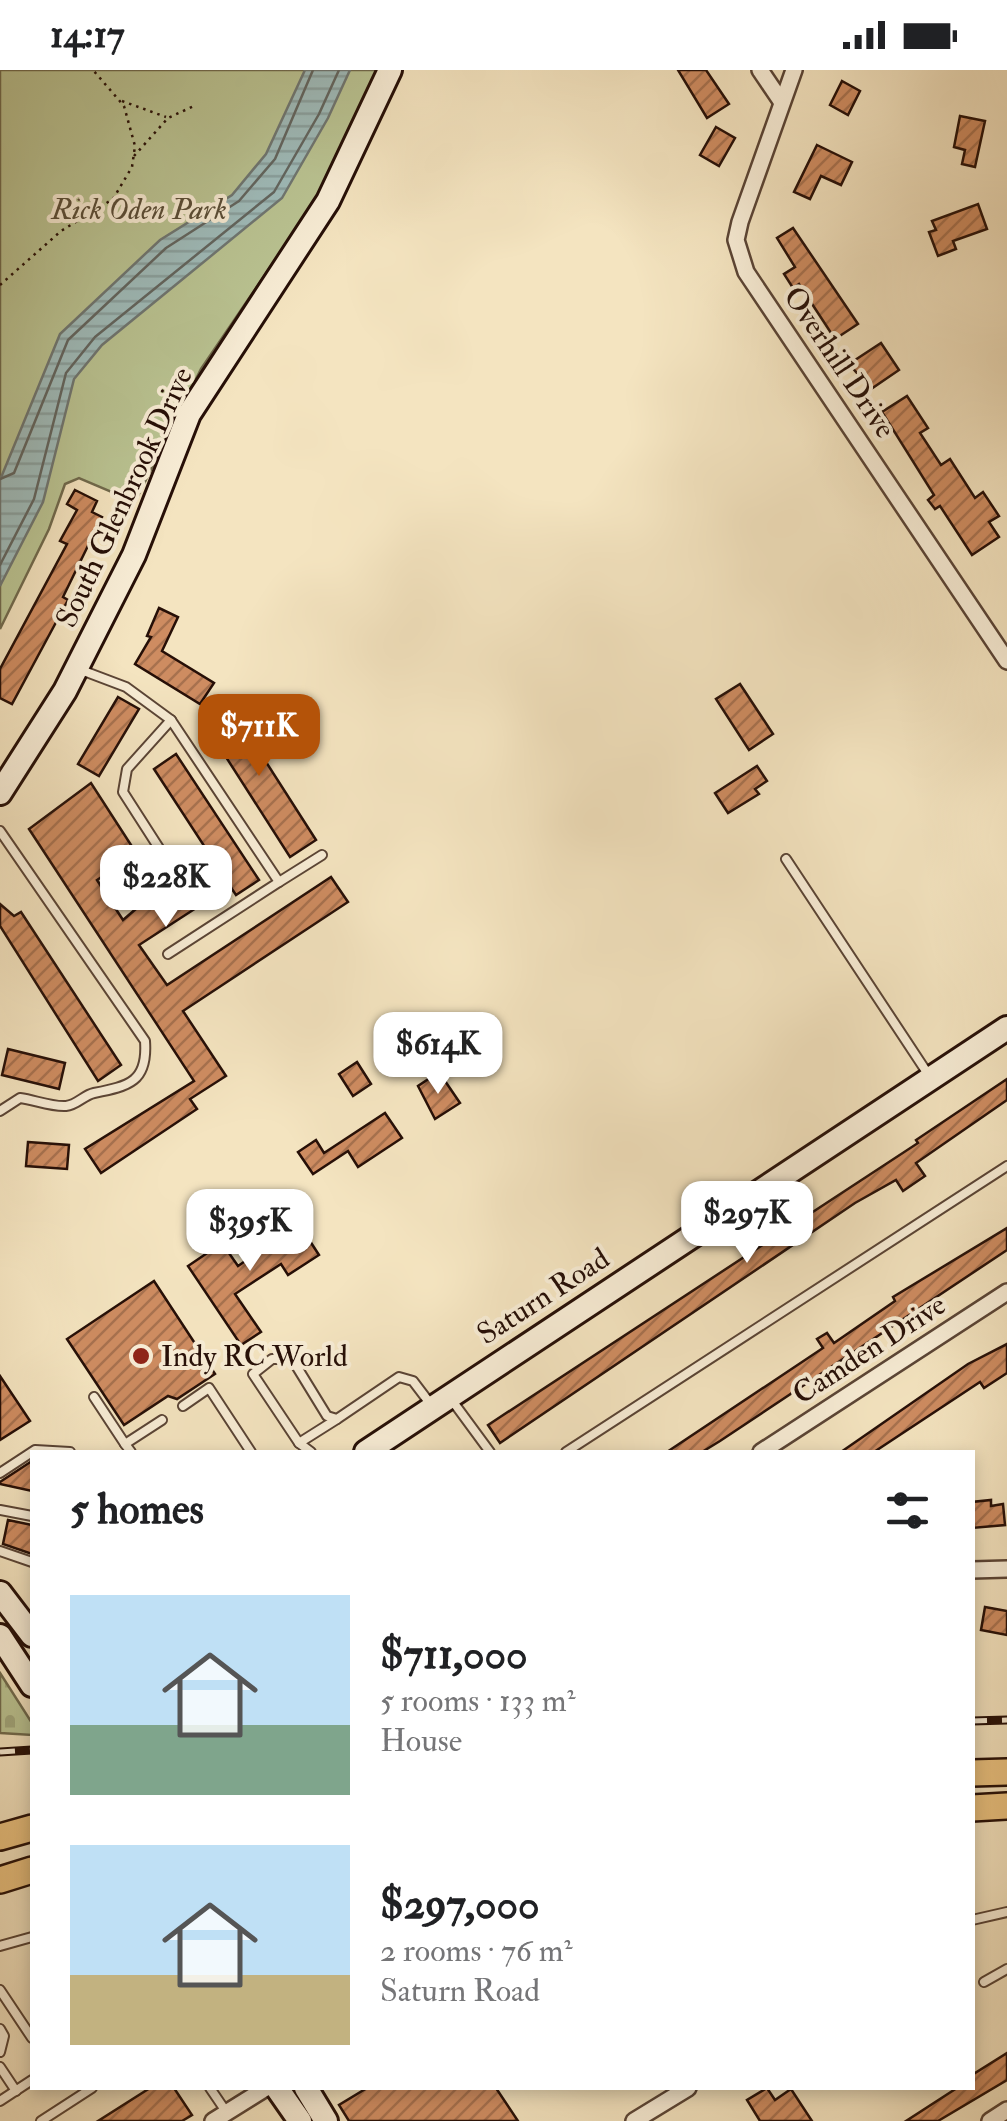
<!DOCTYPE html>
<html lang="en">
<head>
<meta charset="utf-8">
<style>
	:root { --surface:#fff; --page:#f6f6f6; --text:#202124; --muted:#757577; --accent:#b45309 }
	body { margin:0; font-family:"IM FELL Double Pica",serif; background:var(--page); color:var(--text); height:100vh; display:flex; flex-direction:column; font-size:38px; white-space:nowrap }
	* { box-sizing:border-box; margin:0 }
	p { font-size:32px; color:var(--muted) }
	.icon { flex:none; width:55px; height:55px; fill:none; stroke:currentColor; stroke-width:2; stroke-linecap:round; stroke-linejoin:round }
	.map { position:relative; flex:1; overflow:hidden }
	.sheet { position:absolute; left:30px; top:1380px; width:945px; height:640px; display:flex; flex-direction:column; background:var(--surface); border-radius:0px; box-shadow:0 5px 15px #0003 }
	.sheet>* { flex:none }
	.price { position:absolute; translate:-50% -85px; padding:0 22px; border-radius:20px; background:#fff; color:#222; font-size:32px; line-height:65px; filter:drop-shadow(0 2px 5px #0008) }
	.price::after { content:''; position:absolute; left:50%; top:60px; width:30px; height:22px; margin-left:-15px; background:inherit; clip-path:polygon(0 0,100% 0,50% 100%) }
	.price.active { background:var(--accent); color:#fff }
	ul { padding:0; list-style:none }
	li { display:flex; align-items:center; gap:30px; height:250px; padding:0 40px }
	li span { display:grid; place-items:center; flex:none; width:280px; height:200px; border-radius:0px; color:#555 }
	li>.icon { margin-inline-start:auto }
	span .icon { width:120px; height:120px; fill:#fffc; stroke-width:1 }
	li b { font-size:42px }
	h2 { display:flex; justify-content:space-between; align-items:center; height:120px; padding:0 40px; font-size:42px }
	.status { display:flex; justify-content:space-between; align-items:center; height:70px; padding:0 50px; background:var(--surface); direction:ltr }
	.status svg { height:28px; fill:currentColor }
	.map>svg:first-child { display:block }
	.cemetery { fill:url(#cemetery-stones); stroke:#706a4d; stroke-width:2.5 }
	.park { fill:#bac493; stroke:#706a4d; stroke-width:2.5 }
	.water { fill:url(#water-rules); stroke:#6f7773; stroke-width:2.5 }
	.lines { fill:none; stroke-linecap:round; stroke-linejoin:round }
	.shore { stroke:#626661; stroke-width:2.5 }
	.building { fill:url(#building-hatch); stroke:#260f07; stroke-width:2.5 }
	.lane-casing { stroke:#5a4435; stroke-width:12 }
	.street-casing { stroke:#5a4435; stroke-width:20 }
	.secondary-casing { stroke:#260f07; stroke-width:28 }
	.primary-casing { stroke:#260f07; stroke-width:30 }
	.path { stroke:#260f07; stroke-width:2.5; stroke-dasharray:2.5 5; stroke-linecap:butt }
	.lane { stroke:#f8edd6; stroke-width:8 }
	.street { stroke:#f8edd6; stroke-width:15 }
	.secondary { stroke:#f8edd6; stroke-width:22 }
	.primary { stroke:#eac280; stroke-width:25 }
	.rail-casing { stroke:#260f07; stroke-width:9 }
	.rail { stroke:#f8edd6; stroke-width:5; stroke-dasharray:15; stroke-linecap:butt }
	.poi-dot { fill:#8f2418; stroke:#f8edd6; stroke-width:4 }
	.labels { text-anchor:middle; stroke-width:8; stroke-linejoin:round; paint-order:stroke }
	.park-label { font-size:30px; font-style:italic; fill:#5a4e38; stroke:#f8edd6 }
	.street-label { font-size:30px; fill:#260f07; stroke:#f8edd6 }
	.poi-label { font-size:30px; fill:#260f07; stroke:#f8edd6; text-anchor:start }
</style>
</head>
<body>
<div class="status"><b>14:17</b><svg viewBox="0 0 49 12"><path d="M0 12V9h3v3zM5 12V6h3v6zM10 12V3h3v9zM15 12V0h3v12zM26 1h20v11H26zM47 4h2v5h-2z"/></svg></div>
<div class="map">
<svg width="1007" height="2051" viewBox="0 0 1007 2051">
	<defs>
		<pattern id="cemetery-stones" width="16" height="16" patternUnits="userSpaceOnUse" patternTransform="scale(2.5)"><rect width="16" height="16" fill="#bac493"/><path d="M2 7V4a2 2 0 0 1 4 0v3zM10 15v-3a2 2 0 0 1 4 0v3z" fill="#a0a77d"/></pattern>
		<pattern id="water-rules" width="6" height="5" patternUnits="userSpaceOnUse" patternTransform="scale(2.5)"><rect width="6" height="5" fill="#9fbcbb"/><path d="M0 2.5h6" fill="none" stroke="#89a09f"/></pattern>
		<pattern id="building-hatch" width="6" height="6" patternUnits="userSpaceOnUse" patternTransform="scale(2.5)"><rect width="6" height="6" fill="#ce8c61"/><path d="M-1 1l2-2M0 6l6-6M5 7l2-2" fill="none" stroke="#a7714e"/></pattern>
	</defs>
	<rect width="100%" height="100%" fill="#f4e4c0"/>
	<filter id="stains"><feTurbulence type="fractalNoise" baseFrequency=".002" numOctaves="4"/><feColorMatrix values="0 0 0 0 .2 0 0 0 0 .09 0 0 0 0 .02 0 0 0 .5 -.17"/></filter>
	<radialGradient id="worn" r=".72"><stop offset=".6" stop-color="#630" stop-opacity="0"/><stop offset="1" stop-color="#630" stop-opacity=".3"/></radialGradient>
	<!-- cemetery -->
	<polygon class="cemetery" points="0,1603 32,1653 32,1665 0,1663"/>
	<!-- park -->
	<polygon class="park" points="0,0 381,0 326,115 201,299 135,432 79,408 65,414 49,459 0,559"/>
	<!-- water -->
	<polygon class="water" points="305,0 350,0 328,48 282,128 102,275 74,309 43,432 0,516 0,410 60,264 160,170 232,125 266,84"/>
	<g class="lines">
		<!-- shore -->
		<g class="shore">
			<polyline points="0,409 14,403 68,270 166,178 239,131 275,89 313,0"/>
			<polyline points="0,495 34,429 66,303 95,267 274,122 319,44 339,0"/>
		</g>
	</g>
	<!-- building -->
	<g class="building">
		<polygon points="678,0 706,0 729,34 707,48"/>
		<polygon points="842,11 860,21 848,45 830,35"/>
		<polygon points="960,46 985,51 975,97 962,94 965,80 954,77"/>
		<polygon points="716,57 735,68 719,96 700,85"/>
		<polygon points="817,75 852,92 841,115 821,106 810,129 794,122"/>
		<polygon points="978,134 987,159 953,171 956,179 938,186 929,162 936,160 932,151"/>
		<polygon points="793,158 858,254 835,269 799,214 793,218 784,204 795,197 777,168"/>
		<polygon points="881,273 899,300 871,319 849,294"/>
		<polygon points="907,326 928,358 920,363 941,395 950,389 975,428 983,422 999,446 989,452 999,467 972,485 940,436 935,439 928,430 934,425 882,342"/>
		<polygon points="75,420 97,431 92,442 102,447 63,527 68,530 12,634 0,628 0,599 67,474 60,471 77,440 67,434"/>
		<polygon points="159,538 178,547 162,581 214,613 200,634 135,594 151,567 147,566"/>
		<polygon points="740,614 773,664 749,680 716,629"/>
		<polygon points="118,627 139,639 99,706 78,694"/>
		<polygon points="227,631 316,770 290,787 201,648"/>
		<polygon points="176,684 259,810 236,825 230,816 139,875 167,915 331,807 348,832 183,941 226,1006 190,1029 197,1039 101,1103 85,1079 194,1011 29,759 91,713 151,806 133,818 118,796 97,810 123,850 159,819 162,824 214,791 154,699"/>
		<polygon points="757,696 767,711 755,719 759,724 728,743 715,723"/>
		<polygon points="0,834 14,846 21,842 121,995 98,1011 0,856"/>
		<polygon points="8,979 65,993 59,1019 2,1005"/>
		<polygon points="357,992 371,1014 353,1026 339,1004"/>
		<polygon points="430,1008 434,1014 443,1008 460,1033 435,1049 418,1016"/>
		<polygon points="1007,1009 1007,1030 916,1093 925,1106 903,1121 896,1110 855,1133 500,1373 488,1355 918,1073 916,1070"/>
		<polygon points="385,1043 402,1068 358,1097 348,1081 313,1104 298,1082 316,1070 324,1083"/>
		<polygon points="28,1072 69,1075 67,1099 26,1096"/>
		<polygon points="293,1145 319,1185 288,1205 281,1194 235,1224 261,1262 241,1275 188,1196 222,1173 238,1196 277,1169 271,1160"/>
		<polygon points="1007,1158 1007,1180 720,1371 702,1382 667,1382 823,1278 817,1269 827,1263 834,1273 895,1231 893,1227"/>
		<polygon points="154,1211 215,1304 177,1329 168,1326 124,1355 67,1269"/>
		<polygon points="1007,1274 1007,1303 984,1318 980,1312 874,1382 841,1382 968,1294"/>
		<polygon points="0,1306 30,1351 0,1370"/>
		<polygon points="32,1391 32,1421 0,1414 0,1412"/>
		<polygon points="991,1430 991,1436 1003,1434 1005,1455 972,1458 972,1432"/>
		<polygon points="8,1450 32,1455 32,1484 3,1474"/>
		<polygon points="985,1537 1007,1541 1007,1565 981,1560"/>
		<polygon points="1007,1983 1007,2010 938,2051 906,2051 957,2018 972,2018 972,2005"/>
		<polygon points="150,2018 174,2018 192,2045 182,2051 98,2051"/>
		<polygon points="367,2018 496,2018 518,2051 349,2051 339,2035"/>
		<polygon points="767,2018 775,2030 791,2019 812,2051 760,2051 747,2030"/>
	</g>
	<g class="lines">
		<!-- lane casing -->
		<g class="lane-casing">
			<g id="lane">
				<polyline points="81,600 126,617 171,650 279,812 168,884"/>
				<path d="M0 761 145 971C148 1012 129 1016 94 1023 84 1025 77 1035 66 1036 51 1037 35 1030 20 1028L0 1041"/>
				<polyline points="786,789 928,1004"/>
				<polyline points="279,812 322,785"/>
				<polyline points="130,829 160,809 166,789 123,722 127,699 171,650"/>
				<polyline points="94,1327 125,1374"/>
				<polyline points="451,1329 490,1382"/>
				<polyline points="183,1336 209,1318 251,1382"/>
				<polyline points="299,1373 337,1349"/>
				<polyline points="131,1382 125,1374 162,1350"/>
				<polyline points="311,1382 299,1373 253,1304 272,1289 292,1289 327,1346 337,1349 399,1307 413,1311 432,1336"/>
				<polyline points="566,1382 1007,1096"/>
				<polyline points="0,1403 35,1380 70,1382"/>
				<polyline points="0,1440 32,1446"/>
				<polyline points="0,1481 32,1492"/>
				<polyline points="972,1850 1007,1842"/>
				<polyline points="0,1876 32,1867"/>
				<polyline points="984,1912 1007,1899"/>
				<polyline points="0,1920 32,1968"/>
				<polyline points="0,1959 4,1966 0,1982"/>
				<polyline points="0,1997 16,2021"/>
				<polyline points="210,2018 227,2043"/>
				<polyline points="0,2031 32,2010"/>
				<polyline points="41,2051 92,2018"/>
			</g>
		</g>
		<!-- street casing -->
		<g class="street-casing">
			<g id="street">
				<polyline points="760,0 781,31"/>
				<polyline points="794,0 740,152 736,170 746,202 1007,591"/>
				<polyline points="761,1382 1007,1222"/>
				<polyline points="972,1500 1007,1499"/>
				<polyline points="213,2051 266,2018"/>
				<polyline points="634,2051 688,2018"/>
				<polyline points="990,2051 1007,2040"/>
			</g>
		</g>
		<!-- secondary casing -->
		<g class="secondary-casing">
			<g id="secondary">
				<polyline points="0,723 65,621 134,485 189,344 328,131 390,0"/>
				<polyline points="366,1382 1007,958"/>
				<polyline points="0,1523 32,1565"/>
				<polyline points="0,1566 32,1615"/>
				<polyline points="277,2018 300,2051"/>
				<polyline points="306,2018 326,2051"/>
			</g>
		</g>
		<!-- primary casing -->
		<g class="primary-casing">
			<g id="primary">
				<polyline points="972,1703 1007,1702"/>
				<polyline points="972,1738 1007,1736"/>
				<polyline points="0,1767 32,1758"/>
				<polyline points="0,1810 32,1800"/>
			</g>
		</g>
		<!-- path -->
		<g class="path">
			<polyline points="122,31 166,47"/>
			<polyline points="134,86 168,48 196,35"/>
			<polyline points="0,215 61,161 113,129 132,97 135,76 124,36 93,0"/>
		</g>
		<!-- lane -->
		<use href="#lane" class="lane"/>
		<!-- street -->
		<use href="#street" class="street"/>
		<!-- secondary -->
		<use href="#secondary" class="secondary"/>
		<!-- primary -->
		<use href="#primary" class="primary"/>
		<!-- rail casing -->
		<g class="rail-casing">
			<g id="rail">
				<polyline points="972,1651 1007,1650"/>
				<polyline points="0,1682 32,1680"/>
			</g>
		</g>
		<!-- rail -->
		<use href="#rail" class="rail"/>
	</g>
	<!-- markers -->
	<circle class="poi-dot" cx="141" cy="1286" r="10"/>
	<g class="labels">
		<!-- park labels -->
		<g class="park-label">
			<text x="139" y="149">Rick Oden Park</text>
		</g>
		<!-- street labels -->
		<g class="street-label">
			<text transform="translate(840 292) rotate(56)" y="10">Overhill Drive</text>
			<text transform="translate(124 427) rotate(-65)" y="10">South Glenbrook Drive</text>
			<text transform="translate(543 1226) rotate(-33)" y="10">Saturn Road</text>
			<text transform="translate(869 1279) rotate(-33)" y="10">Camden Drive</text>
		</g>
		<!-- poi labels -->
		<g class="poi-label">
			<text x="161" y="1296">Indy RC World</text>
		</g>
	</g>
	<rect width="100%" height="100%" filter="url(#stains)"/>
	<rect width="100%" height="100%" fill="url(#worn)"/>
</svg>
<b class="price active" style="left:259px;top:709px">$711K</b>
<b class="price" style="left:166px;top:860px">$228K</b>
<b class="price" style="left:438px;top:1027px">$614K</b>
<b class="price" style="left:747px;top:1196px">$297K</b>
<b class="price" style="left:250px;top:1204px">$395K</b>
<section class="sheet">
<h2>5 homes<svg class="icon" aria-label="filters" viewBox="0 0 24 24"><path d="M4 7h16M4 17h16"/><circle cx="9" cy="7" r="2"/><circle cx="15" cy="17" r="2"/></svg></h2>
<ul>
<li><span style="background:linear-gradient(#bfe0f5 65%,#7fa58c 0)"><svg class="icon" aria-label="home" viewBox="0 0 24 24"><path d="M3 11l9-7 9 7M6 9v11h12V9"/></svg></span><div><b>$711,000</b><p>5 rooms · 133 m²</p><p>House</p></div></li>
<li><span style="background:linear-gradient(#bfe0f5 65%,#c2b280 0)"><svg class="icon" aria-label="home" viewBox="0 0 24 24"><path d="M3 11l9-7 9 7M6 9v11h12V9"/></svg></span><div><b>$297,000</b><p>2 rooms · 76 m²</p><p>Saturn Road</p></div></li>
</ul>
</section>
</div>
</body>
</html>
